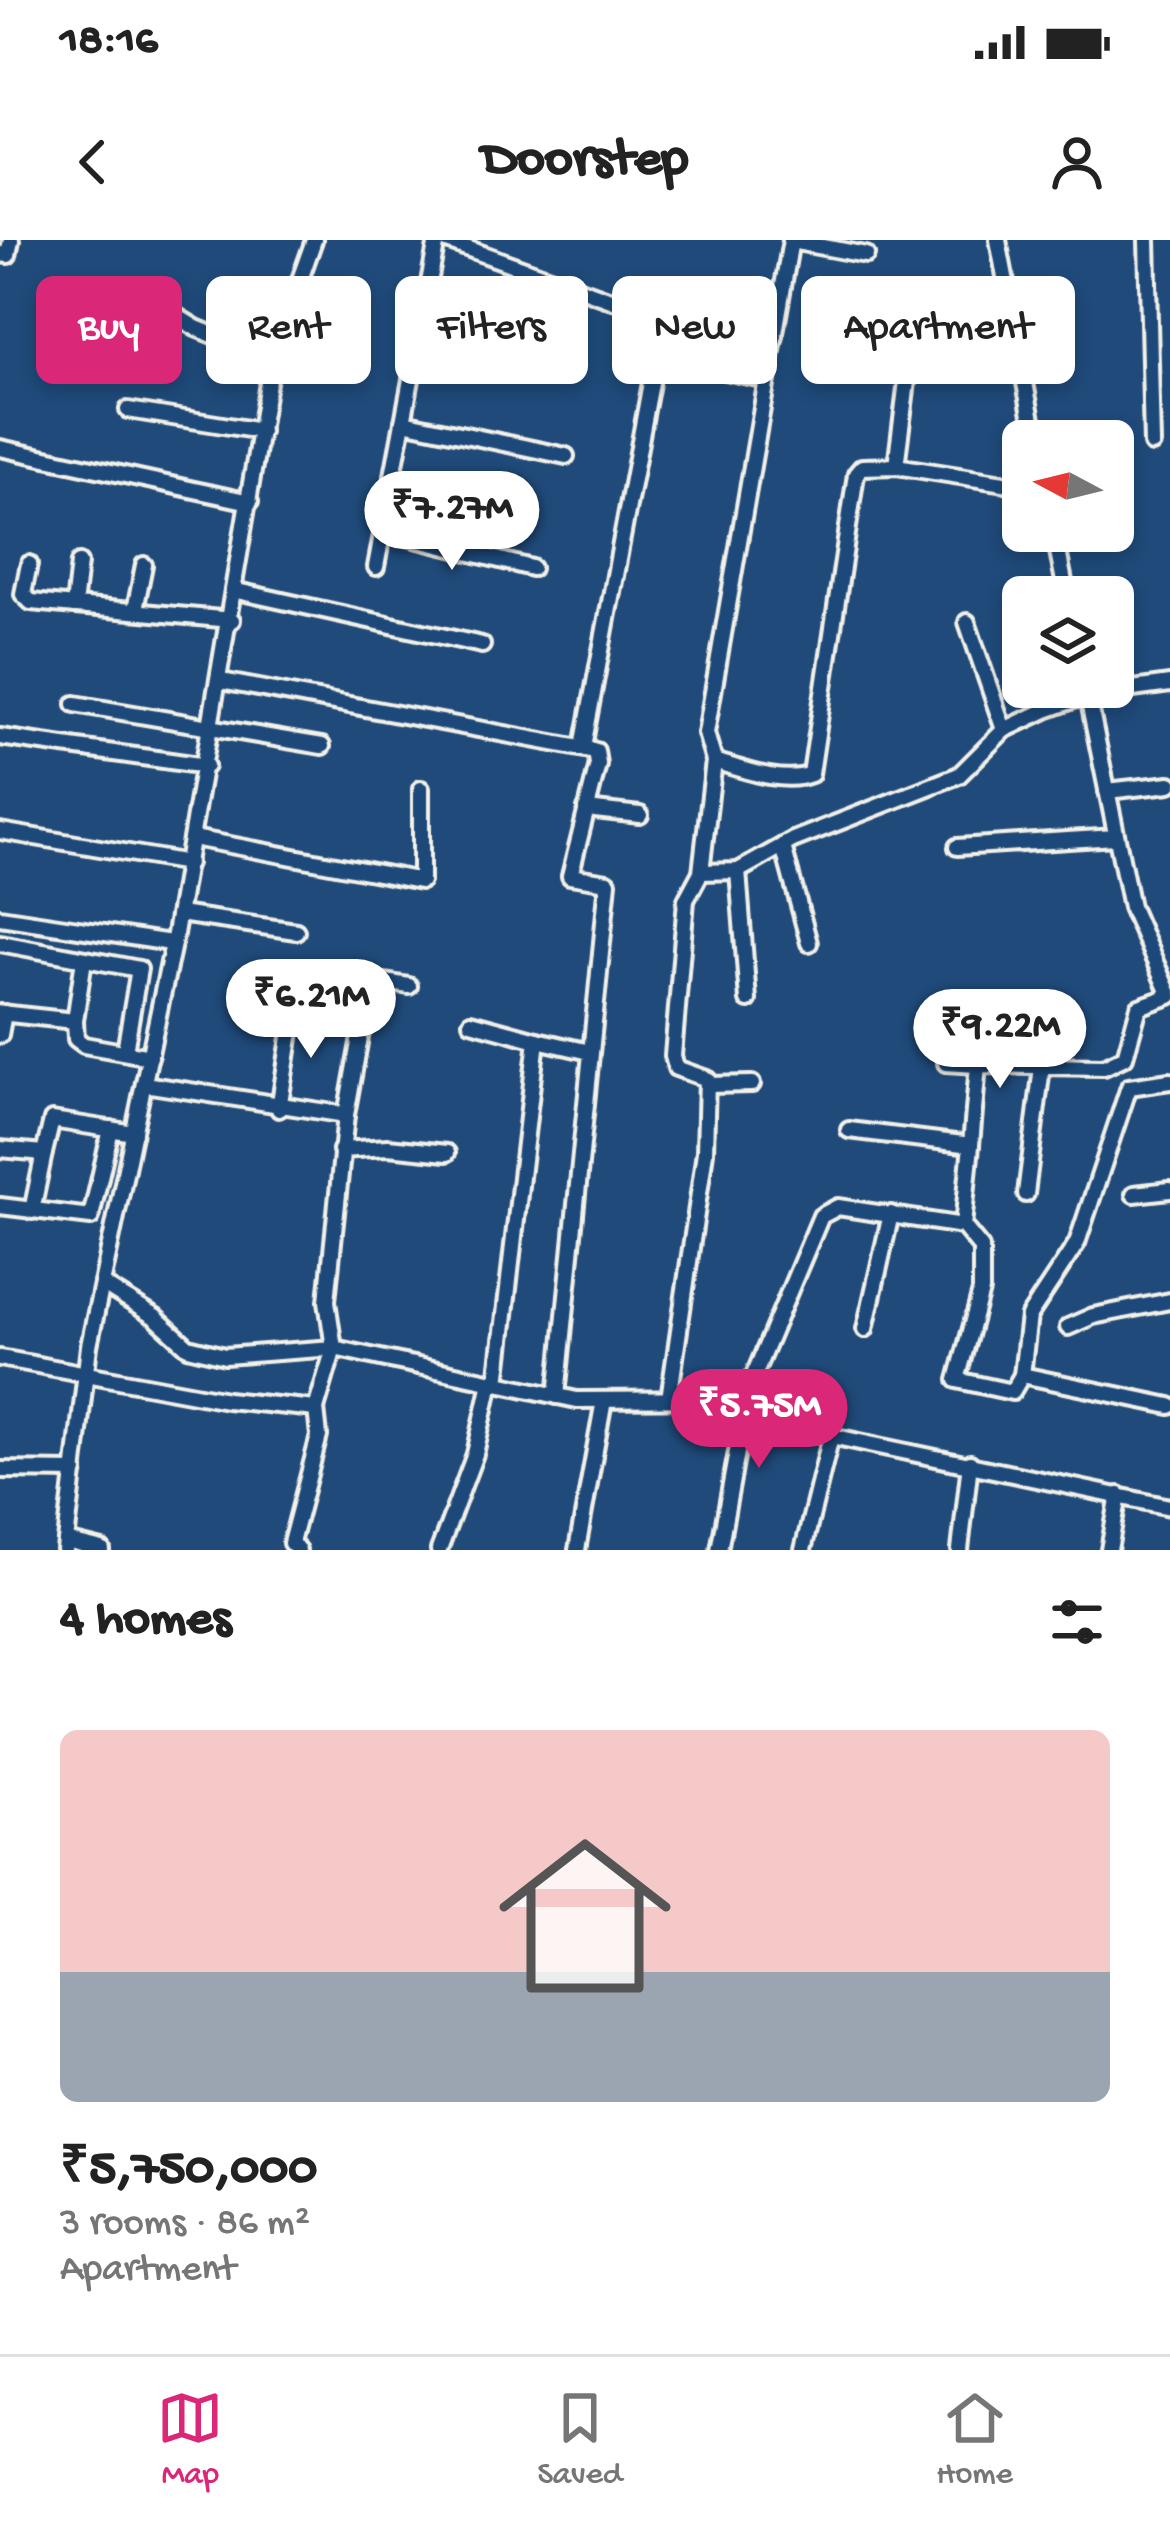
<!DOCTYPE html>
<html lang="en">
<head>
<meta charset="utf-8">
<style>
	:root { --surface:#fff; --page:#f2f2f2; --text:#222; --muted:#767676; --line:#e0e0e0; --accent:#db2777 }
	body { margin:0; font-family:"Gochi Hand",sans-serif; background:var(--page); color:var(--text); height:100vh; display:flex; flex-direction:column; font-size:45px; white-space:nowrap }
	* { box-sizing:border-box; margin:0 }
	p { font-size:39px; color:var(--muted) }
	.icon { flex:none; width:66px; height:66px; fill:none; stroke:currentColor; stroke-width:2; stroke-linecap:round; stroke-linejoin:round }
	.map { position:relative; height:1310px; overflow:hidden }
	.details { display:flex; flex-direction:column; background:var(--surface); flex:1 }
	.details>* { flex:none }
	.guide { position:absolute; left:36px; top:36px; width:1098px; height:108px; display:flex; gap:24px }
	.needle { width:78px; rotate:277deg }
	.fabs { position:absolute; left:1002px; top:180px; display:grid; gap:24px }
	.fabs a { display:grid; place-items:center; width:132px; height:132px; border-radius:18px; background:var(--surface); box-shadow:0 6px 18px #0003; font-size:60px }
	.price { position:absolute; translate:-50% -102px; padding:0 27px; border-radius:42px; background:#fff; color:#222; font-size:39px; line-height:78px; filter:drop-shadow(0 3px 6px #0008) }
	.price::after { content:''; position:absolute; left:50%; top:72px; width:36px; height:27px; margin-left:-18px; background:inherit; clip-path:polygon(0 0,100% 0,50% 100%) }
	.price.on { background:var(--accent); color:#fff }
	ul { padding:0; list-style:none }
	li { display:grid; align-content:center; gap:24px; height:636px; padding:0 60px }
	li span { display:grid; place-items:center; height:372px; border-radius:18px; color:#555 }
	li>.icon { margin-inline-start:auto }
	span .icon { width:216px; height:216px; fill:#fffc; stroke-width:1 }
	li b { font-size:51px }
	h2 { display:flex; justify-content:space-between; align-items:center; height:144px; padding:0 60px; font-size:51px }
	.chip { padding:0 42px; border-radius:18px; background:var(--surface); box-shadow:0 6px 18px #0003; font-size:42px; line-height:108px }
	.chip.on { background:var(--accent); color:#fff }
	.status { display:flex; justify-content:space-between; align-items:center; height:84px; padding:0 60px; background:var(--surface); direction:ltr }
	.status svg { height:33px; fill:currentColor }
	header { display:flex; justify-content:space-between; align-items:center; height:156px; padding:0 60px; background:var(--surface); font-size:54px; font-weight:700 }
	.tabs { display:flex; justify-content:space-around; align-items:center; height:168px; border-top:3px solid var(--line); background:var(--surface); font-size:33px; color:var(--muted) }
	.tabs a { display:grid; justify-items:center; gap:6px }
	.tabs .on { color:var(--accent) }
	.map>svg:first-child { display:block }
	.lines { fill:none; stroke-linecap:round; stroke-linejoin:round }
	.minor-casing { stroke:#f4f1e8; stroke-width:22 }
	.minor { stroke:#1f4a7a; stroke-width:14 }
</style>
</head>
<body>
<div class="status"><b>18:16</b><svg viewBox="0 0 49 12"><path d="M0 12V9h3v3zM5 12V6h3v6zM10 12V3h3v9zM15 12V0h3v12zM26 1h20v11H26zM47 4h2v5h-2z"/></svg></div>
<header><svg class="icon" aria-label="back" viewBox="0 0 24 24"><path d="M15 5l-7 7 7 7"/></svg>Doorstep<svg class="icon" aria-label="person" viewBox="0 0 24 24"><circle cx="12" cy="8" r="4"/><path d="M4 21q1-7 8-7t8 7"/></svg></header>
<div class="map">
<svg width="1170" height="1310" viewBox="0 0 1170 1310">
	<rect width="100%" height="100%" fill="#1f4a7a"/>
	<filter id="ink" filterUnits="userSpaceOnUse"><feTurbulence type="fractalNoise" baseFrequency=".00833" numOctaves="2"/><feDisplacementMap in="SourceGraphic" scale="24" xChannelSelector="R" yChannelSelector="G"/><feConvolveMatrix kernelMatrix="1 2 1 2 8 2 1 2 1" color-interpolation-filters="sRGB"/></filter>
	<g filter="url(#ink)">
		<g class="lines">
			<!-- minor casing -->
			<g class="minor-casing">
				<g id="minor">
					<polyline points="444,0 650,74 775,96"/>
					<polyline points="791,0 706,493 714,521 701,632 738,631 793,600 959,535 1004,490 1046,470 1088,455 1170,444"/>
					<polyline points="998,0 1036,201"/>
					<polyline points="1147,0 1152,204"/>
					<polyline points="791,1 866,15"/>
					<polyline points="0,14 8,15 11,0"/>
					<polyline points="132,49 196,88 272,119"/>
					<polyline points="419,99 568,133"/>
					<polyline points="128,170 261,191"/>
					<polyline points="403,182 566,216"/>
					<polyline points="0,208 250,262"/>
					<polyline points="896,226 909,126"/>
					<polyline points="383,291 532,328"/>
					<polyline points="1054,291 1067,357"/>
					<polyline points="29,324 23,354 31,362 232,380"/>
					<polyline points="376,327 437,0"/>
					<polyline points="237,351 482,405"/>
					<polyline points="74,366 79,323"/>
					<polyline points="135,370 144,325"/>
					<polyline points="967,382 1004,490"/>
					<polyline points="221,441 596,511 598,524 570,636 608,642 557,1156"/>
					<polyline points="75,464 322,506"/>
					<polyline points="0,497 206,526"/>
					<polyline points="583,507 656,116 767,140"/>
					<path d="M714 521C742 529 783 545 811 534L856 234 862 227 896 226 1023 246"/>
					<polyline points="1107,551 1170,544"/>
					<polyline points="586,569 640,575"/>
					<polyline points="0,591 188,623"/>
					<polyline points="193,598 421,641 421,549"/>
					<polyline points="783,606 809,703"/>
					<polyline points="957,607 1116,597"/>
					<polyline points="738,631 748,760"/>
					<polyline points="179,674 296,691"/>
					<polyline points="0,677 171,703"/>
					<polyline points="0,703 139,729 125,811"/>
					<polyline points="0,773 75,781 76,799 84,805 150,817"/>
					<polyline points="75,781 84,719"/>
					<polyline points="471,782 537,800 497,1143"/>
					<polyline points="0,795 4,773"/>
					<polyline points="537,800 590,812"/>
					<polyline points="946,823 978,825"/>
					<polyline points="708,845 752,844"/>
					<polyline points="279,869 295,765"/>
					<polyline points="346,875 366,764 382,760 385,742 409,746"/>
					<polyline points="849,890 971,905 978,825 1104,827 1125,817 1139,767 1170,756 1131,667 1086,447"/>
					<polyline points="0,909 44,913 52,880 134,893"/>
					<polyline points="341,910 388,907 447,913"/>
					<polyline points="1026,954 1042,827"/>
					<polyline points="1134,954 1170,950"/>
					<polyline points="0,966 91,977 111,889"/>
					<polyline points="32,971 44,913"/>
					<polyline points="963,986 971,905"/>
					<polyline points="102,1044 155,1077 188,1107 225,1116 334,1108 327,1061 346,875 144,844"/>
					<polyline points="1068,1087 1093,1076 1170,1061"/>
					<polyline points="865,1089 891,974"/>
					<polyline points="0,1118 227,1160 316,1169 334,1108 577,1160 744,1159 821,976 838,967 963,986 981,1008 981,1051 957,1140 1012,1152 1022,1135 1170,1166"/>
					<polyline points="1022,1135 1029,1076 1077,1003 1129,847 1170,841"/>
					<polyline points="669,1159 705,912 707,839 676,828 673,816 686,660 701,632"/>
					<polyline points="749,1170 831,1196 1170,1267"/>
					<polyline points="0,1230 75,1231"/>
					<polyline points="66,1301 102,1310"/>
					<polyline points="65,1310 89,1106 175,694 272,119 314,0"/>
					<polyline points="298,1310 291,1303 319,1196 316,1169"/>
					<polyline points="439,1310 475,1214 491,1142"/>
					<polyline points="577,1310 604,1160"/>
					<polyline points="719,1310 746,1163"/>
					<polyline points="803,1310 831,1196"/>
					<polyline points="960,1310 970,1223"/>
					<polyline points="1109,1310 1119,1255"/>
				</g>
			</g>
			<!-- minor -->
			<use href="#minor" class="minor"/>
		</g>
	</g>
</svg>
<div class="fabs">
<a><svg class="needle" viewBox="-14 -14 28 28"><path d="M0-13l5 13h-10z" fill="#e53935"/><path d="M0 13l5-13h-10z" fill="#767676"/></svg></a>
<a><svg class="icon" aria-label="layers" viewBox="0 0 24 24"><path d="M12 4l9 5-9 5-9-5zM3 14l9 5 9-5"/></svg></a>
</div>
<b class="price" style="left:452px;top:333px">₹7.27M</b>
<b class="price" style="left:311px;top:821px">₹6.21M</b>
<b class="price" style="left:1000px;top:851px">₹9.22M</b>
<b class="price on" style="left:759px;top:1231px">₹5.75M</b>
<div class="guide">
<a class="chip on">Buy</a>
<a class="chip">Rent</a>
<a class="chip">Filters</a>
<a class="chip">New</a>
<a class="chip">Apartment</a>
</div>
</div>
<section class="details">
<h2>4 homes<svg class="icon" aria-label="filters" viewBox="0 0 24 24"><path d="M4 7h16M4 17h16"/><circle cx="9" cy="7" r="2"/><circle cx="15" cy="17" r="2"/></svg></h2>
<ul>
<li><span style="background:linear-gradient(#f6c9c9 65%,#9aa5b1 0)"><svg class="icon" aria-label="home" viewBox="0 0 24 24"><path d="M3 11l9-7 9 7M6 9v11h12V9"/></svg></span><div><b>₹5,750,000</b><p>3 rooms · 86 m²</p><p>Apartment</p></div></li>
</ul>
</section>
<nav class="tabs">
<a class="on"><svg class="icon" aria-label="map" viewBox="0 0 24 24"><path d="M3 6l6-2 6 2 6-2v14l-6 2-6-2-6 2zM9 4v14M15 6v14"/></svg>Map</a>
<a><svg class="icon" aria-label="saved" viewBox="0 0 24 24"><path d="M7 4h10v16l-5-4-5 4z"/></svg>Saved</a>
<a><svg class="icon" aria-label="home" viewBox="0 0 24 24"><path d="M3 11l9-7 9 7M6 9v11h12V9"/></svg>Home</a>
</nav>
</body>
</html>
